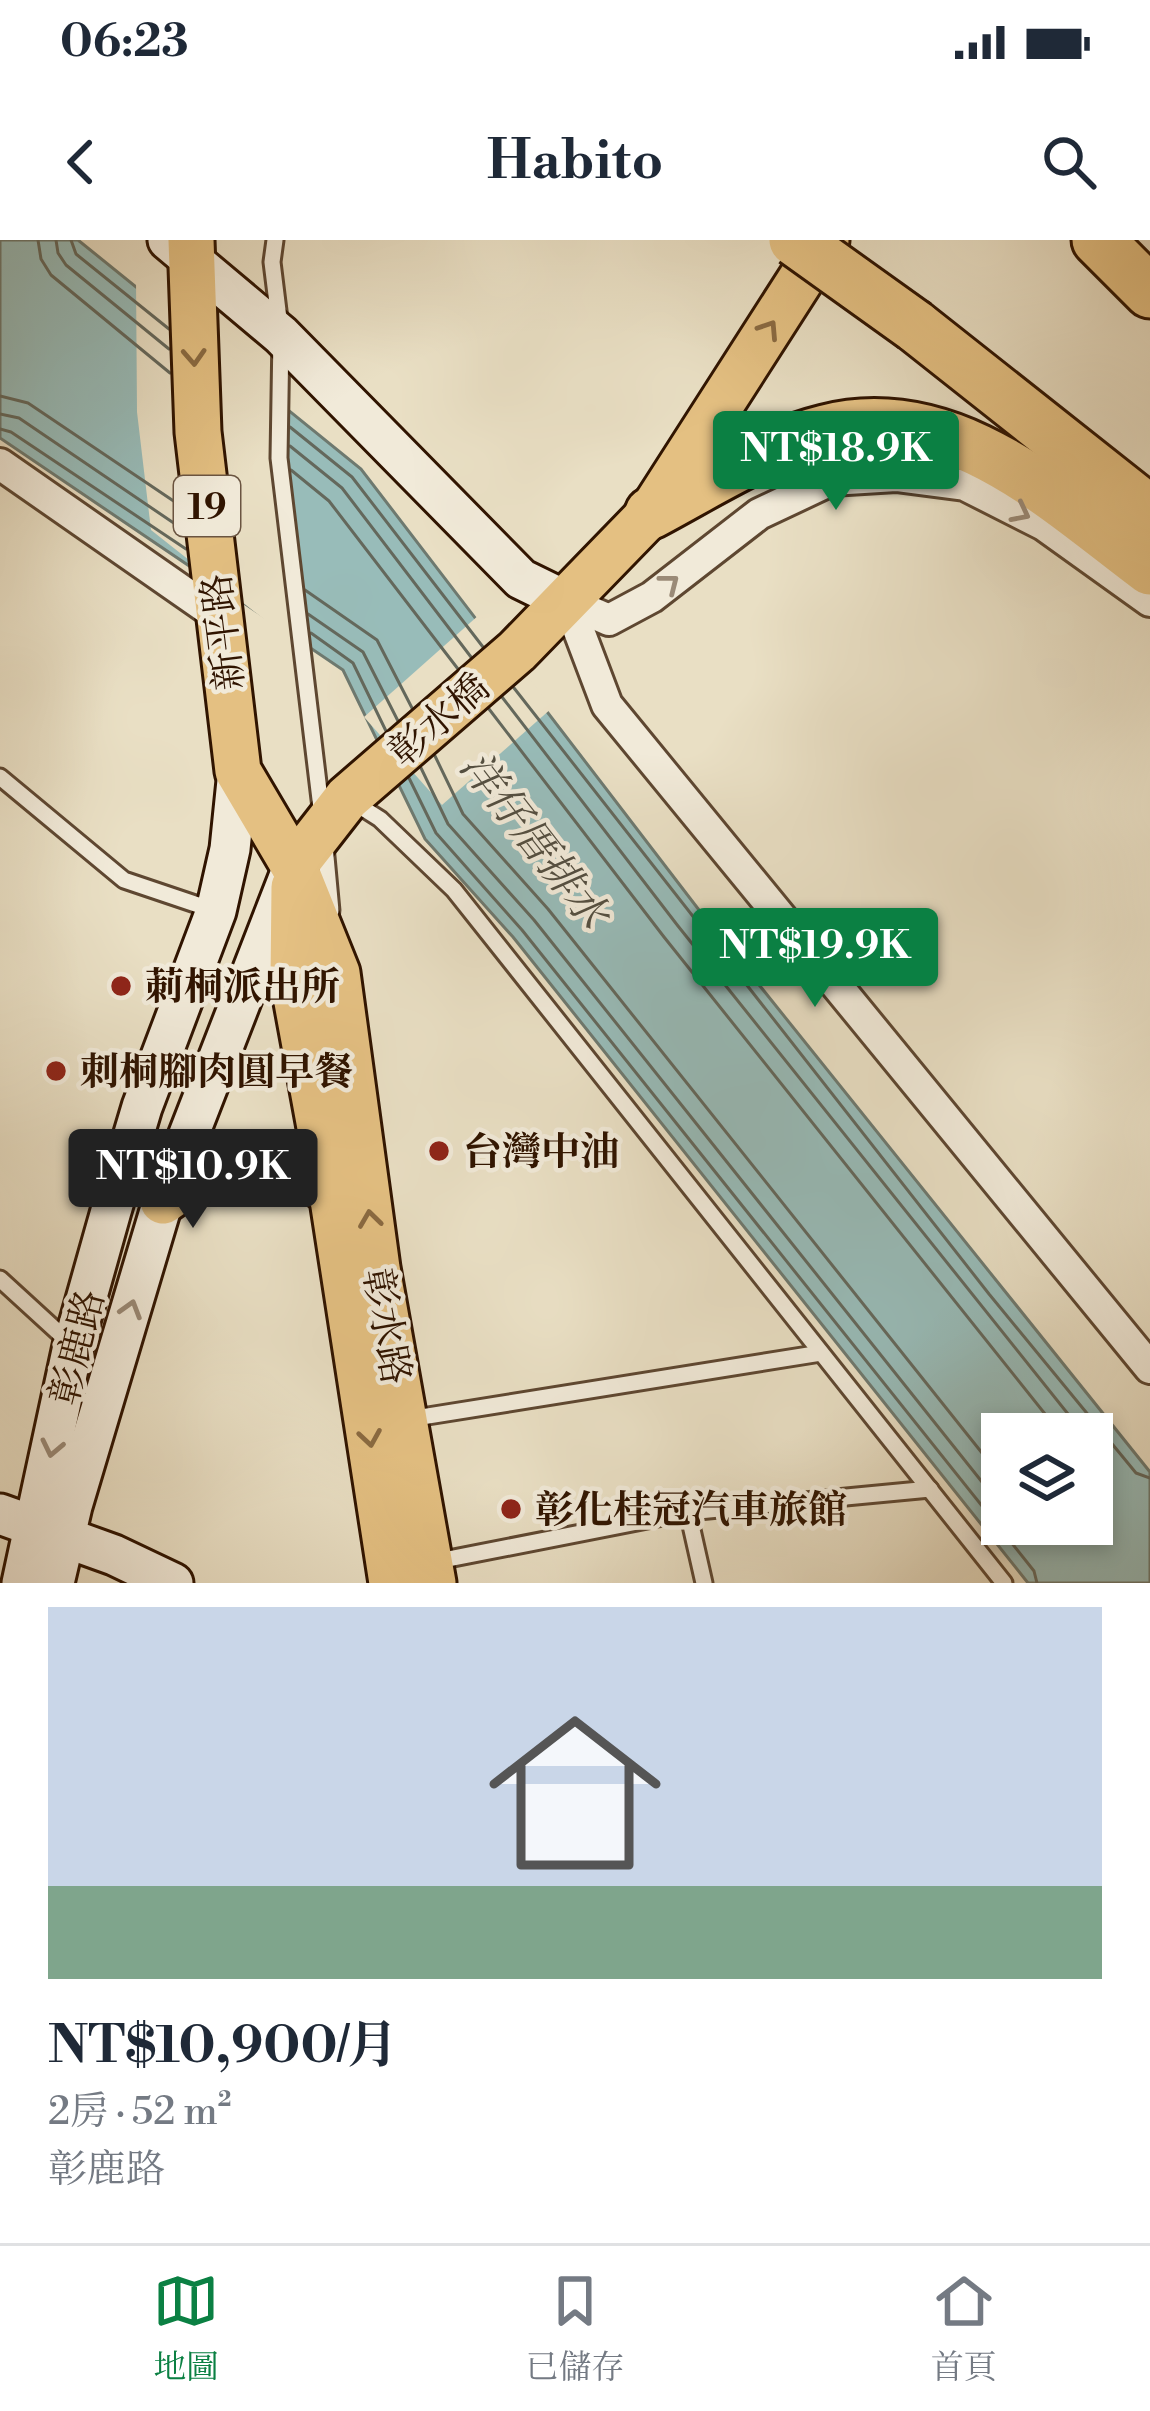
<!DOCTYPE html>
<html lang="zh-TW">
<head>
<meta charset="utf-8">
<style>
	:root { --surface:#fff; --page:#f6f6f7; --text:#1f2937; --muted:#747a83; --line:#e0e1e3; --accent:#0b8043 }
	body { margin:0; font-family:"Libre Bodoni","Noto Serif TC",serif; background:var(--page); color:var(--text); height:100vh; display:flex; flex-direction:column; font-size:45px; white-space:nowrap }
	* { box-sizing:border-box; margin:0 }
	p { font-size:39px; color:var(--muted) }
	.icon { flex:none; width:66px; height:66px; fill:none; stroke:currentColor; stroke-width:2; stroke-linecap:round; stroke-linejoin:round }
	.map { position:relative; height:1343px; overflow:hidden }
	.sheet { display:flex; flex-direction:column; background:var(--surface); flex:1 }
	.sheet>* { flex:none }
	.controls { position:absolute; left:981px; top:1173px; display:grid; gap:24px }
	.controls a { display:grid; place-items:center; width:132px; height:132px; border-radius:0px; background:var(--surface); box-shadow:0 6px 18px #0003; font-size:60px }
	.price { position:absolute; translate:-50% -102px; padding:0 27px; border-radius:12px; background:var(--accent); color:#fff; font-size:39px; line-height:78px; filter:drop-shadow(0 3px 6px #0008) }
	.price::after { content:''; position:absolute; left:50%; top:72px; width:36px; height:27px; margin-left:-18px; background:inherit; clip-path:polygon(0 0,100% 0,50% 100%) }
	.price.on { background:#222; color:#fff }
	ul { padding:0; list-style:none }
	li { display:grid; align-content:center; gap:24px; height:636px; padding:0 48px }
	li+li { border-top:3px solid var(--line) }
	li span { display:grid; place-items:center; height:372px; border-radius:0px; color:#555 }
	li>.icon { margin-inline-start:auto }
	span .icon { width:216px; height:216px; fill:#fffc; stroke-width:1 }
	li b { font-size:51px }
	.status { display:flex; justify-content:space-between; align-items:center; height:84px; padding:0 60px; background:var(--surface); direction:ltr }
	.status svg { height:33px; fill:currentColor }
	header { display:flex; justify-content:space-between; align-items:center; height:156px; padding:0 48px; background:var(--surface); font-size:54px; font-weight:800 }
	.tab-bar { display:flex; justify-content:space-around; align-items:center; height:168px; border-top:3px solid var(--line); background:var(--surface); font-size:33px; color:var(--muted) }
	.tab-bar a { display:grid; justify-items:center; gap:6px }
	.tab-bar .on { color:var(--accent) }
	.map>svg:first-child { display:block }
	.water { fill:#98bcb9; stroke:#6e796f; stroke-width:3; fill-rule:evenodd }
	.pier { fill:#e9dfc4 }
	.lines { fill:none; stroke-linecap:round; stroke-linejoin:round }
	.shore { stroke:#64685c; stroke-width:3 }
	.lane-casing { stroke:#5e4731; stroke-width:21 }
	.street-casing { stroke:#5e4731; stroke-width:36 }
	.secondary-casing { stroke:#301400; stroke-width:45 }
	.primary-casing { stroke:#301400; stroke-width:51 }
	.highway-casing { stroke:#301400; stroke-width:57 }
	.lane { stroke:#f1ead9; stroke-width:15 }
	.street { stroke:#f1ead9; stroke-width:30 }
	.secondary { stroke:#f1ead9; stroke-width:39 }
	.primary { stroke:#e4c082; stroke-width:45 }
	.highway { stroke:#e4c082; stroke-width:51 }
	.highway-bridge-casing { stroke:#301400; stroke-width:57; stroke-linecap:butt }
	.highway-bridge { stroke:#e4c082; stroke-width:51 }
	.oneway { stroke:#8a6a41 }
	.oneway2 { stroke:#9a8a77 }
	.poi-dot { fill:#8f2418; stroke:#f1ead9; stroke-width:4.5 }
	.labels { text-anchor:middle; stroke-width:9; stroke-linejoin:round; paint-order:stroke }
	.shield { fill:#f1ead9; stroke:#6a5441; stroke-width:3 }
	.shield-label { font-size:36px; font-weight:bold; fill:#301400 }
	.street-label { font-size:39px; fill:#301400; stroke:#f1ead9 }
	.poi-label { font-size:39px; font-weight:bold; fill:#301400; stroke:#f1ead9; text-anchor:start }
	.water-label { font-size:42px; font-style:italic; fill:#544f41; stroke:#f1ead9 }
</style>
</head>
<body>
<div class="status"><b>06:23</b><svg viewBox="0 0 49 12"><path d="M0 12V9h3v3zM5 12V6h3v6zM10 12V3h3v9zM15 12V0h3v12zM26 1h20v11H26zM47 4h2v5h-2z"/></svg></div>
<header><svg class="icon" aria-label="back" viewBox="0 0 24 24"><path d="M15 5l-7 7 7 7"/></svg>Habito<svg class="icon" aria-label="search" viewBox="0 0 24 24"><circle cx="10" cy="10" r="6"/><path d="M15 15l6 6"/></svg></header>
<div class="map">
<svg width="1150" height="1343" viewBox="0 0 1150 1343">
	<rect width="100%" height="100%" fill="#e9dfc4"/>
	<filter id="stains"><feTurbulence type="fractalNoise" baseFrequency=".00167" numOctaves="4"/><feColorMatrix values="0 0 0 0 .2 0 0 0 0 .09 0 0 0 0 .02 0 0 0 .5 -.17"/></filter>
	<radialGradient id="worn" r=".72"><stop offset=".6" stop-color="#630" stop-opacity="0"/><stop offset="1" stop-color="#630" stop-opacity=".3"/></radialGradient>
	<!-- water -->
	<path class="water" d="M0 0H78L361 229 699 670 1150 1232V1343H1028L513 697 425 599 343 430 0 198ZM1002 1194H1092V1284H1002Z"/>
	<!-- pier -->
	<g class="pier">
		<polygon points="136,40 281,157 287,300 303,410 151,290 137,172"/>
		<polygon points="480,374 552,468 442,565 364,477"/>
	</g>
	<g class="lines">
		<!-- shore -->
		<g class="shore">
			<polyline points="38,0 41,19 51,35 170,133"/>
			<polyline points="56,0 58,13 66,25 169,109"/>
			<polyline points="71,0 76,14 169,89"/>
			<polyline points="0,156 28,163 181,266"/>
			<polyline points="0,174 19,178 184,290"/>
			<polyline points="290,187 352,237 483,407"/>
			<polyline points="0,189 11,192 186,309"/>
			<polyline points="290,206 342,248 471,417"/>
			<polyline points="291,230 329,261 458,429"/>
			<polyline points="305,350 377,400 412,468"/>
			<polyline points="308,374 363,412 398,481"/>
			<polyline points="311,393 353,423 386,491"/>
			<polyline points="514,448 989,1054 1136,1233 1150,1238"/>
			<polyline points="502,457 678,686 1084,1194"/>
			<polyline points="489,469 664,697 1061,1194"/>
			<polyline points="435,516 463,574 548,669 1002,1238"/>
			<polyline points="421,528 448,584 534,680 1002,1267"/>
			<polyline points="409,538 436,593 522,690 1034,1331 1037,1343"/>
		</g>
		<!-- lane casing -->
		<g class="lane-casing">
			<g id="lane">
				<polyline points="275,0 272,22 281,95 279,218 322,576"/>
				<polyline points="0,537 124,640 213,670"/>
				<polyline points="350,560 380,579 454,650 1004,1343"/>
				<polyline points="325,606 331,671"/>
				<polyline points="0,1039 71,1104"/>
				<polyline points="409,1179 821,1113"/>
				<polyline points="688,1272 704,1343"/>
				<polyline points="433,1322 688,1272 930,1249"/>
			</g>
		</g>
		<!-- street casing -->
		<g class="street-casing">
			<g id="street">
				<polyline points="0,224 221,378"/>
				<polyline points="568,362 607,465 1150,1128"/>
				<polyline points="568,362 609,380 652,357 759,274 831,240 896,236 965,245 1044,285 1150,361"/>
			</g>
		</g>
		<!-- secondary casing -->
		<g class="secondary-casing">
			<g id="secondary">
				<polyline points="168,0 281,95 521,339 568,362"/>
				<polyline points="0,1274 114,1315 173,1343"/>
				<polyline points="22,1343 73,1106 111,971 142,867 216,671 230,609 238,531"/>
				<polyline points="54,1343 72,1266 163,961 291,632"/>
			</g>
		</g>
		<!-- primary casing -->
		<g class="primary-casing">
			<g id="primary">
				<polyline points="191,0 198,192 238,531 294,626 337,733 377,1028 433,1343"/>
				<polyline points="294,626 347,558 517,411 651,273 826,0"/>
				<polyline points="294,647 293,740 332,953 392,1343"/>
				<polyline points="163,961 213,926 297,930 332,953"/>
			</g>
		</g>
		<!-- highway casing -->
		<g class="highway-casing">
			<g id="highway">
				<polyline points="1098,0 1150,52"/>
				<polyline points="915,86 1150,272"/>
				<path d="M651 273C706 244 764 206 825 191 952 158 1056 259 1150 329"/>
			</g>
		</g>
		<!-- lane -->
		<use href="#lane" class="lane"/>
		<!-- street -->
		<use href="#street" class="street"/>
		<!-- secondary -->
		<use href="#secondary" class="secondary"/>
		<!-- primary -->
		<use href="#primary" class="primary"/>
		<!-- highway -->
		<use href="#highway" class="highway"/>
		<!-- highway-bridge casing -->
		<g class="highway-bridge-casing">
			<polyline id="highway-bridge" points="795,0 915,86"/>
		</g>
		<!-- highway-bridge -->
		<use href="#highway-bridge" class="highway-bridge"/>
	</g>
	<!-- one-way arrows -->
	<defs><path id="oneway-chevron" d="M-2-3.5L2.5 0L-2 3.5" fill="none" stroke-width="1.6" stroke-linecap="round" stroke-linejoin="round" transform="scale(3)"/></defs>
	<g class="oneway">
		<use href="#oneway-chevron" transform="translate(769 89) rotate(-57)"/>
		<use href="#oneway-chevron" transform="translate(194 117) rotate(87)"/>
		<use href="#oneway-chevron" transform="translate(370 979) rotate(-98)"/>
		<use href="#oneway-chevron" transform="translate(370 1198) rotate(81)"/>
	</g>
	<g class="oneway2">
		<use href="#oneway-chevron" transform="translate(1021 273) rotate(27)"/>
		<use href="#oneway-chevron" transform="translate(670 343) rotate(-38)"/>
		<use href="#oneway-chevron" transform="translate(131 1069) rotate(-73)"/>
		<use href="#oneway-chevron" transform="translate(52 1208) rotate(102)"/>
	</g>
	<!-- markers -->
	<g class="poi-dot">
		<circle cx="121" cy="746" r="12"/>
		<circle cx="56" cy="831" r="12"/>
		<circle cx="439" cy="911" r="12"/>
		<circle cx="511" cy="1269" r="12"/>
	</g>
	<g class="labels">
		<!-- shield labels -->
		<rect class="shield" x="174" y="236" width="66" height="60" rx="9"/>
		<g class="shield-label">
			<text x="207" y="279">19</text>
		</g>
		<!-- street labels -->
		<g class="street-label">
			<text transform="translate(222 392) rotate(-97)" y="14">新平路</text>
			<text transform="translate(438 479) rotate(-41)" y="14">彰水橋</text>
			<text transform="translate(388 1086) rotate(80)" y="14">彰水路</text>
			<text transform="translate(76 1107) rotate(-76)" y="14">彰鹿路</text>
		</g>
		<!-- poi labels -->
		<g class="poi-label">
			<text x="145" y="760">莿桐派出所</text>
			<text x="80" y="845">刺桐腳肉圓早餐</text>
			<text x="463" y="925">台灣中油</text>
			<text x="535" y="1283">彰化桂冠汽車旅館</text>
		</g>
		<!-- water labels -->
		<g class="water-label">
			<text transform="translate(535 599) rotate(52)" y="15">洋仔厝排水</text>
		</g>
	</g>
	<rect width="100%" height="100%" filter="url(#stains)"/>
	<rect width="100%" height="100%" fill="url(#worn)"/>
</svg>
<div class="controls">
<a><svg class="icon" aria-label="layers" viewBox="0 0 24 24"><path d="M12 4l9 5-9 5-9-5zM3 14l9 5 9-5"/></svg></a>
</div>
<b class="price" style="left:836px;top:273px">NT$18.9K</b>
<b class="price" style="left:815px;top:770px">NT$19.9K</b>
<b class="price on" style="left:193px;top:991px">NT$10.9K</b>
</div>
<section class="sheet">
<ul>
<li><span style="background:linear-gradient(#c9d6e8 75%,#7fa58c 0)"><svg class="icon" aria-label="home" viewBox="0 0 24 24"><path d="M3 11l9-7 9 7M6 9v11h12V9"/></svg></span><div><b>NT$10,900/月</b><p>2房 · 52 m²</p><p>彰鹿路</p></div></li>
</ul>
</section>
<nav class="tab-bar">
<a class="on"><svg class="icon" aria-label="map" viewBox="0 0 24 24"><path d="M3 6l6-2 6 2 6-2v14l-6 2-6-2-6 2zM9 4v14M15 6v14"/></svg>地圖</a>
<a><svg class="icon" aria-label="saved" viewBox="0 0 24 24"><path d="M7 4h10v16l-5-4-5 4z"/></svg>已儲存</a>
<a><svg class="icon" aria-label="home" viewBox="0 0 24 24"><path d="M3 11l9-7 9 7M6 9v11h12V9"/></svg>首頁</a>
</nav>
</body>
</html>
